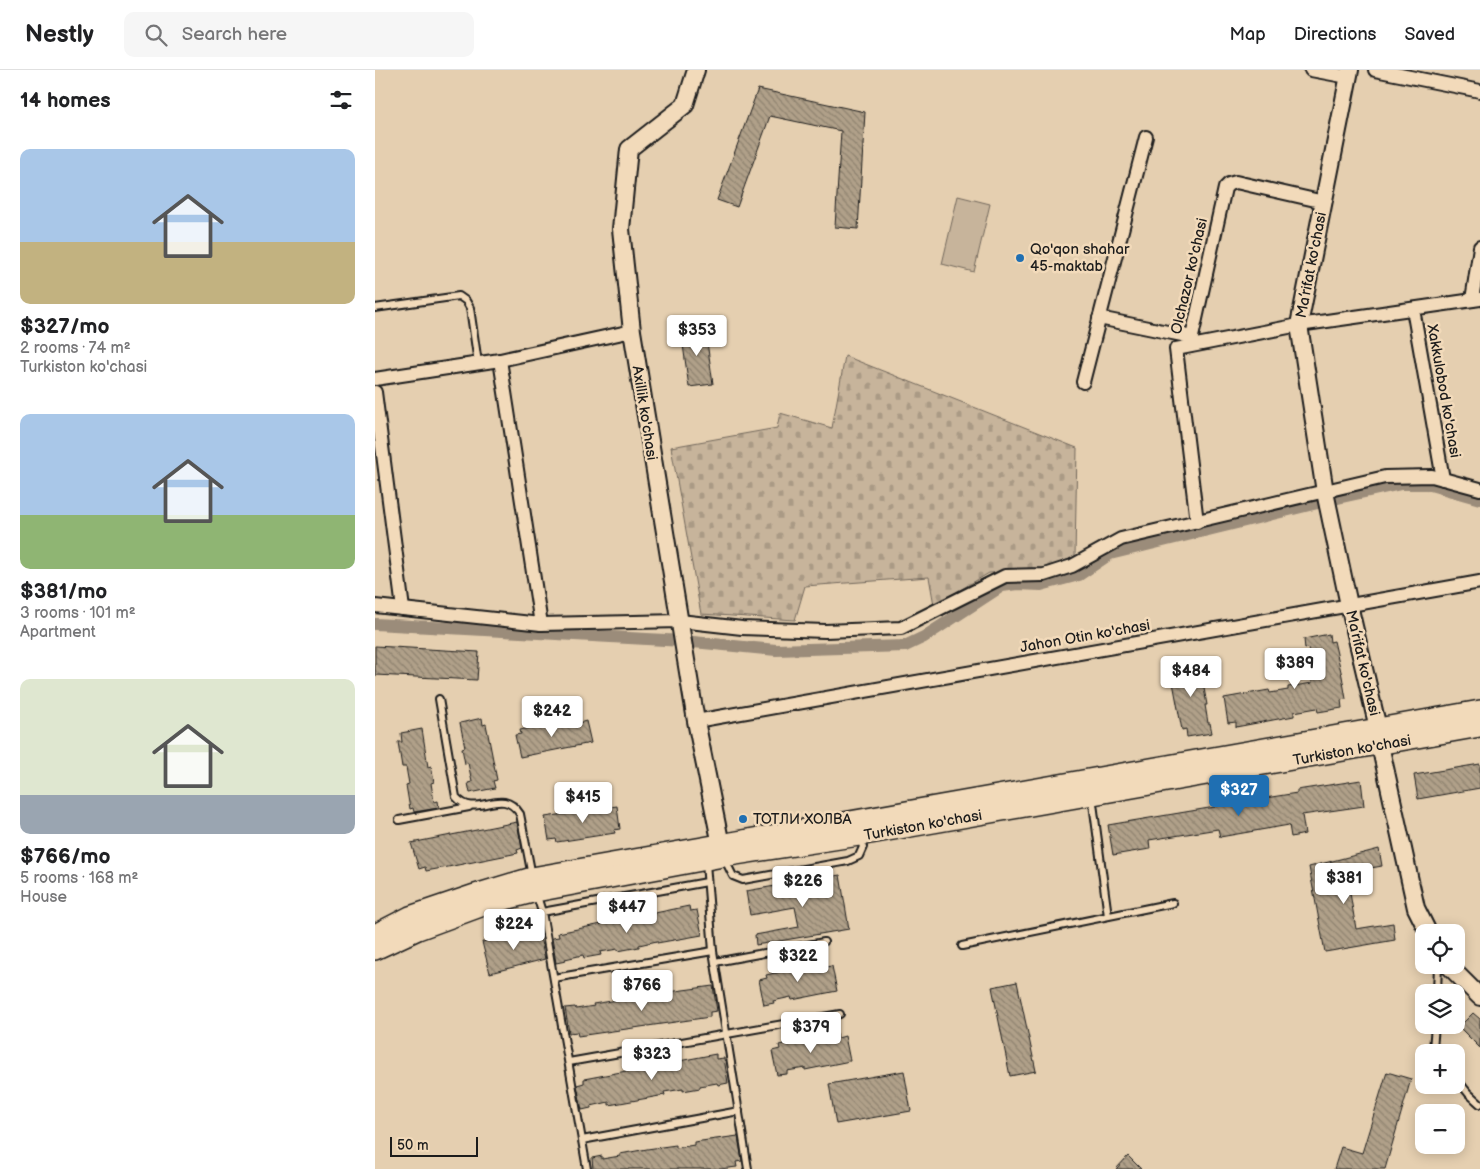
<!DOCTYPE html>
<html lang="en">
<head>
<meta charset="utf-8">
<style>
	:root { --surface:#fff; --page:#f6f6f6; --text:#202124; --muted:#757577; --line:#e0e0e0; --accent:#1f6fb2 }
	body { margin:0; font-family:"Balsamiq Sans",sans-serif; background:var(--page); color:var(--text); height:100vh; display:flex; flex-direction:column; font-size:19px; white-space:nowrap }
	* { box-sizing:border-box; margin:0 }
	p { font-size:16px; color:var(--muted) }
	.icon { flex:none; width:28px; height:28px; fill:none; stroke:currentColor; stroke-width:2; stroke-linecap:round; stroke-linejoin:round }
	.map { position:relative; flex:1; overflow:hidden }
	.drawer { display:flex; flex-direction:column; background:var(--surface); width:375px }
	.drawer>* { flex:none }
	.controls { position:absolute; left:1040px; top:854px; display:grid; gap:10px }
	.controls a { display:grid; place-items:center; width:50px; height:50px; border-radius:10px; background:var(--surface); box-shadow:0 2px 12px #0003; font-size:25px }
	.scale { position:absolute; left:15px; bottom:12px; width:88px; box-sizing:border-box; padding-left:5px; border:2px solid #1c1c1c; border-top:0; font-size:14px; line-height:18px; white-space:nowrap; color:#1c1c1c; -webkit-text-stroke:4px #f2daba; paint-order:stroke }
	.price { position:absolute; translate:-50% -42px; padding:0 11px; border-radius:5px; background:#fff; color:#222; font-size:16px; line-height:32px; filter:drop-shadow(0 1px 2px #0008) }
	.price::after { content:''; position:absolute; left:50%; top:30px; width:15px; height:11px; margin-left:-8px; background:inherit; clip-path:polygon(0 0,100% 0,50% 100%) }
	.price.selected { background:var(--accent); color:#fff }
	ul { padding:0; list-style:none }
	li { display:grid; align-content:center; gap:10px; height:265px; padding:0 20px }
	li span { display:grid; place-items:center; height:155px; border-radius:10px; color:#555 }
	li>.icon { margin-inline-start:auto }
	span .icon { width:90px; height:90px; fill:#fffc; stroke-width:1 }
	li b { font-size:21px }
	h2 { display:flex; justify-content:space-between; align-items:center; height:60px; padding:0 20px; font-size:21px }
	header { display:flex; align-items:center; gap:30px; box-sizing:border-box; height:70px; padding:0 25px; background:var(--surface); border-bottom:1px solid var(--line) }
	header strong { font-size:24px }
	nav { display:flex; gap:28px; margin-inline-start:auto; font-size:18px }
	.search { width:350px; height:45px; background:var(--page); display:flex; align-items:center; gap:12px; box-sizing:border-box; padding:0 18px; border-radius:10px; color:var(--muted); font-size:19px }
	main { display:flex; flex:1; min-height:0 }
	.map>svg:first-child { display:block }
	.cemetery { fill:url(#cemetery-stones); stroke:#72685c }
	.pitch { fill:#c7b49b; stroke:#72685c }
	.lines { fill:none; stroke-linecap:round; stroke-linejoin:round }
	.canal { stroke:#9b8c7a; stroke-width:12 }
	.building { fill:url(#building-back-hatch); stroke:#1c1c1c }
	.lane-casing { stroke:#1c1c1c; stroke-width:10 }
	.street-casing { stroke:#1c1c1c; stroke-width:16 }
	.secondary-casing { stroke:#1c1c1c; stroke-width:20 }
	.primary-casing { stroke:#1c1c1c; stroke-width:22 }
	.lane { stroke:#f2daba; stroke-width:6 }
	.street { stroke:#f2daba; stroke-width:12 }
	.secondary { stroke:#f2daba; stroke-width:16 }
	.primary { stroke:#f2daba; stroke-width:19 }
	.poi-dot { fill:#1f6fb2; stroke:#f2daba; stroke-width:2 }
	.labels { text-anchor:middle; stroke-width:5; stroke-linejoin:round; paint-order:stroke }
	.poi-label { font-size:15px; fill:#1c1c1c; stroke:#f2daba; text-anchor:start }
	.street-label { font-size:15px; fill:#1c1c1c; stroke:#f2daba }
</style>
</head>
<body>
<header>
<strong>Nestly</strong>
<div class="search"><svg class="icon" aria-label="search" viewBox="0 0 24 24"><circle cx="10" cy="10" r="6"/><path d="M15 15l6 6"/></svg>Search here</div>
<nav><a>Map</a><a>Directions</a><a>Saved</a></nav>
</header>
<main>
<section class="drawer">
<h2>14 homes<svg class="icon" aria-label="filters" viewBox="0 0 24 24"><path d="M4 7h16M4 17h16"/><circle cx="9" cy="7" r="2"/><circle cx="15" cy="17" r="2"/></svg></h2>
<ul>
<li><span style="background:linear-gradient(#a9c7e8 60%,#c2b280 0)"><svg class="icon" aria-label="home" viewBox="0 0 24 24"><path d="M3 11l9-7 9 7M6 9v11h12V9"/></svg></span><div><b>$327/mo</b><p>2 rooms · 74 m²</p><p>Turkiston ko'chasi</p></div></li>
<li><span style="background:linear-gradient(#a9c7e8 65%,#8fb573 0)"><svg class="icon" aria-label="home" viewBox="0 0 24 24"><path d="M3 11l9-7 9 7M6 9v11h12V9"/></svg></span><div><b>$381/mo</b><p>3 rooms · 101 m²</p><p>Apartment</p></div></li>
<li><span style="background:linear-gradient(#dfe7d0 75%,#9aa5b1 0)"><svg class="icon" aria-label="home" viewBox="0 0 24 24"><path d="M3 11l9-7 9 7M6 9v11h12V9"/></svg></span><div><b>$766/mo</b><p>5 rooms · 168 m²</p><p>House</p></div></li>
</ul>
</section>
<div class="map">
<svg width="1105" height="1099" viewBox="0 0 1105 1099">
	<defs>
		<pattern id="cemetery-stones" width="16" height="16" patternUnits="userSpaceOnUse" patternTransform="scale(1.25)"><rect width="16" height="16" fill="#c7b49b"/><path d="M2 7V4a2 2 0 0 1 4 0v3zM10 15v-3a2 2 0 0 1 4 0v3z" fill="#aa9a85"/></pattern>
		<pattern id="building-back-hatch" width="6" height="6" patternUnits="userSpaceOnUse" patternTransform="scale(1.25)"><rect width="6" height="6" fill="#b0a089"/><path d="M-1 5l2 2M0 0l6 6M5-1l2 2" fill="none" stroke="#8e826f"/></pattern>
	</defs>
	<rect width="100%" height="100%" fill="#e5cfb0"/>
	<filter id="ink" filterUnits="userSpaceOnUse"><feTurbulence type="fractalNoise" baseFrequency=".02" numOctaves="2"/><feDisplacementMap in="SourceGraphic" scale="10" xChannelSelector="R" yChannelSelector="G"/><feConvolveMatrix kernelMatrix="1 2 1 2 8 2 1 2 1" color-interpolation-filters="sRGB"/></filter>
	<g filter="url(#ink)">
		<!-- cemetery -->
		<polygon class="cemetery" points="470,286 702,378 700,487 663,501 614,503 559,535 554,507 430,516 420,550 326,544 296,377 402,358 405,343 457,358"/>
		<!-- pitch -->
		<polygon class="pitch" points="583,126 615,134 599,202 567,194"/>
		<g class="lines">
			<!-- canal -->
			<polyline class="canal" points="0,554 308,571 401,580 530,576 549,567 627,516 642,514 666,515 704,505 735,484 967,427 1026,414 1052,414 1105,429"/>
		</g>
		<!-- building -->
		<g class="building">
			<polygon points="383,19 490,42 483,159 460,157 466,61 395,46 362,137 342,130"/>
			<polygon points="330,258 338,314 314,317 306,261"/>
			<polygon points="954,564 955,572 959,571 967,606 971,629 966,630 967,638 943,642 942,638 919,642 919,646 861,657 861,652 853,653 849,628 894,620 895,623 913,620 913,617 937,613 934,597 936,597 933,578 930,579 929,569"/>
			<polygon points="0,576 104,582 102,610 0,605"/>
			<polygon points="824,590 832,635 830,635 833,653 835,653 837,663 812,667 811,659 807,660 796,602 801,601 799,594"/>
			<polygon points="107,648 108,655 111,654 122,710 118,711 120,718 95,723 93,713 97,712 93,693 90,694 87,678 90,677 85,653"/>
			<polygon points="203,649 204,653 211,651 216,673 145,687 140,665 146,664 145,660"/>
			<polygon points="47,659 53,697 56,696 59,712 56,713 59,732 63,731 64,738 39,742 38,738 35,739 31,715 34,714 31,697 27,697 23,672 27,672 26,663"/>
			<polygon points="1105,694 1105,718 1043,729 1039,705"/>
			<polygon points="986,710 989,736 927,745 930,764 916,767 914,755 845,767 843,759 774,770 775,779 738,785 733,755 840,737 840,736 922,723 922,720"/>
			<polygon points="242,736 245,759 239,760 240,763 182,772 181,769 174,770 170,747"/>
			<polygon points="142,752 147,778 142,780 143,783 73,797 51,801 50,797 44,799 36,773"/>
			<polygon points="1004,779 1007,796 963,804 967,824 975,823 981,859 1018,853 1020,870 950,882 934,797"/>
			<polygon points="465,805 474,859 381,875 380,865 424,857 420,837 375,845 371,821"/>
			<polygon points="314,836 315,841 322,840 327,865 282,873 282,871 264,875 264,877 243,881 243,879 225,882 226,885 209,888 208,885 190,889 191,891 181,893 177,868 184,867 183,863"/>
			<polygon points="163,859 170,889 115,903 107,872"/>
			<polygon points="449,892 450,897 457,896 462,921 417,930 416,927 398,931 399,933 389,935 384,910 392,908 391,905"/>
			<polygon points="642,912 661,1001 635,1006 617,917"/>
			<polygon points="338,916 342,941 335,942 335,947 203,966 202,962 194,963 190,938 200,937 201,939 219,936 218,934 274,925 275,928 293,925 293,922"/>
			<polygon points="1098,943 1105,949 1105,978 1084,957"/>
			<polygon points="462,963 463,968 470,966 475,991 430,1000 430,998 412,1001 412,1004 402,1005 397,981 405,979 404,975"/>
			<polygon points="341,984 341,989 349,988 353,1013 343,1015 342,1013 325,1016 325,1018 308,1021 308,1019 289,1022 290,1025 234,1035 234,1032 216,1036 216,1038 207,1040 202,1015 209,1013 209,1009"/>
			<polygon points="529,1001 536,1041 461,1054 454,1014"/>
			<polygon points="1012,1002 1036,1009 1010,1099 959,1099 966,1077 987,1083"/>
			<polygon points="363,1066 367,1091 361,1092 362,1097 345,1099 218,1099 217,1088 227,1086 227,1089 245,1086 245,1084 272,1079 301,1075 301,1078 319,1075 319,1072"/>
			<polygon points="753,1086 766,1099 741,1099"/>
		</g>
		<g class="lines">
			<!-- lane casing -->
			<g class="lane-casing">
				<g id="lane">
					<polyline points="0,238 84,226 91,231 95,238 103,293"/>
					<path d="M64 629 81 727C102 751 126 714 145 744L157 806"/>
					<polyline points="717,726 733,846"/>
					<polyline points="24,750 94,737"/>
					<polyline points="349,788 358,806 368,810 473,791 484,786 488,777 485,768"/>
					<polyline points="331,793 338,881 373,1099"/>
					<polyline points="161,823 167,842 212,1099"/>
					<polyline points="167,842 332,812"/>
					<polyline points="587,876 798,833"/>
					<polyline points="340,892 449,872"/>
					<polyline points="179,908 338,881"/>
					<polyline points="1062,922 1063,895"/>
					<polyline points="1060,955 1058,979 1061,982"/>
					<polyline points="194,992 465,944"/>
					<polyline points="1081,1008 1093,1023 1105,1034"/>
					<polyline points="207,1070 364,1041"/>
				</g>
			</g>
			<!-- street casing -->
			<g class="street-casing">
				<g id="street">
					<polyline points="936,0 973,7"/>
					<polyline points="1000,0 1105,21"/>
					<polyline points="1097,230 1105,177"/>
					<polyline points="1038,239 1068,409"/>
					<polyline points="724,248 817,267"/>
					<polyline points="815,276 850,118 854,114 861,112 949,132"/>
					<polyline points="125,290 166,554"/>
					<polyline points="0,309 125,290 257,261"/>
					<polyline points="708,312 771,67"/>
					<polyline points="0,322 28,539"/>
					<polyline points="822,452 801,279 924,255 1105,229"/>
					<polyline points="0,536 166,554 305,551 367,558 450,561 526,558 630,506 669,505 697,496 746,469 1010,407 1057,406 1105,419"/>
					<polyline points="321,651 1105,512"/>
				</g>
			</g>
			<!-- secondary casing -->
			<g class="secondary-casing">
				<g id="secondary">
					<polyline points="321,0 310,35 254,79 246,159 257,261 321,651 348,785"/>
					<polyline points="975,0 924,255 950,422 974,535 1003,658 1005,675 1041,838 1053,862"/>
					<polyline points="1073,895 1105,927"/>
				</g>
			</g>
			<!-- primary casing -->
			<g class="primary-casing">
				<g id="primary">
					<polyline points="0,864 35,846 100,824 157,807 1105,640"/>
					<polyline points="0,880 43,860 111,835 161,822 348,787 484,766 1105,657"/>
				</g>
			</g>
			<!-- lane -->
			<use href="#lane" class="lane"/>
			<!-- street -->
			<use href="#street" class="street"/>
			<!-- secondary -->
			<use href="#secondary" class="secondary"/>
			<!-- primary -->
			<use href="#primary" class="primary"/>
		</g>
	</g>
	<!-- markers -->
	<g class="poi-dot">
		<circle cx="645" cy="188" r="5"/>
		<circle cx="368" cy="749" r="5"/>
	</g>
	<g class="labels">
		<!-- poi labels -->
		<g class="poi-label">
			<text x="655" y="184">Qo'qon shahar<tspan x="655" dy="17">45-maktab</tspan></text>
			<text x="378" y="754">ТОТЛИ ХОЛВА</text>
		</g>
		<!-- street labels -->
		<g class="street-label">
			<text transform="translate(936 195) rotate(-79)" y="5">Ma’rifat ko'chasi</text>
			<text transform="translate(814 206) rotate(-77)" y="5">Olchazor ko'chasi</text>
			<text transform="translate(1069 321) rotate(80)" y="5">Xakkulobod ko'chasi</text>
			<text transform="translate(270 343) rotate(81)" y="5">Axillik ko'chasi</text>
			<text transform="translate(710 566) rotate(-10)" y="5">Jahon Otin ko'chasi</text>
			<text transform="translate(988 593) rotate(77)" y="5">Ma’rifat ko'chasi</text>
			<text transform="translate(977 680) rotate(-10)" y="5">Turkiston ko'chasi</text>
			<text transform="translate(548 755) rotate(-10)" y="5">Turkiston ko'chasi</text>
		</g>
	</g>
</svg>
<div class="controls">
<a><svg class="icon" aria-label="locate" viewBox="0 0 24 24"><circle cx="12" cy="12" r="6"/><path d="M12 2v4M12 18v4M2 12h4M18 12h4"/></svg></a>
<a><svg class="icon" aria-label="layers" viewBox="0 0 24 24"><path d="M12 4l9 5-9 5-9-5zM3 14l9 5 9-5"/></svg></a>
<a>+</a>
<a>−</a>
</div>
<div class="scale">50 m</div>
<b class="price" style="left:322px;top:287px">$353</b>
<b class="price" style="left:920px;top:620px">$389</b>
<b class="price" style="left:816px;top:628px">$484</b>
<b class="price" style="left:177px;top:668px">$242</b>
<b class="price selected" style="left:864px;top:747px">$327</b>
<b class="price" style="left:208px;top:754px">$415</b>
<b class="price" style="left:969px;top:835px">$381</b>
<b class="price" style="left:428px;top:838px">$226</b>
<b class="price" style="left:252px;top:864px">$447</b>
<b class="price" style="left:139px;top:881px">$224</b>
<b class="price" style="left:423px;top:913px">$322</b>
<b class="price" style="left:267px;top:942px">$766</b>
<b class="price" style="left:436px;top:984px">$379</b>
<b class="price" style="left:277px;top:1011px">$323</b>
</div>
</main>
</body>
</html>
